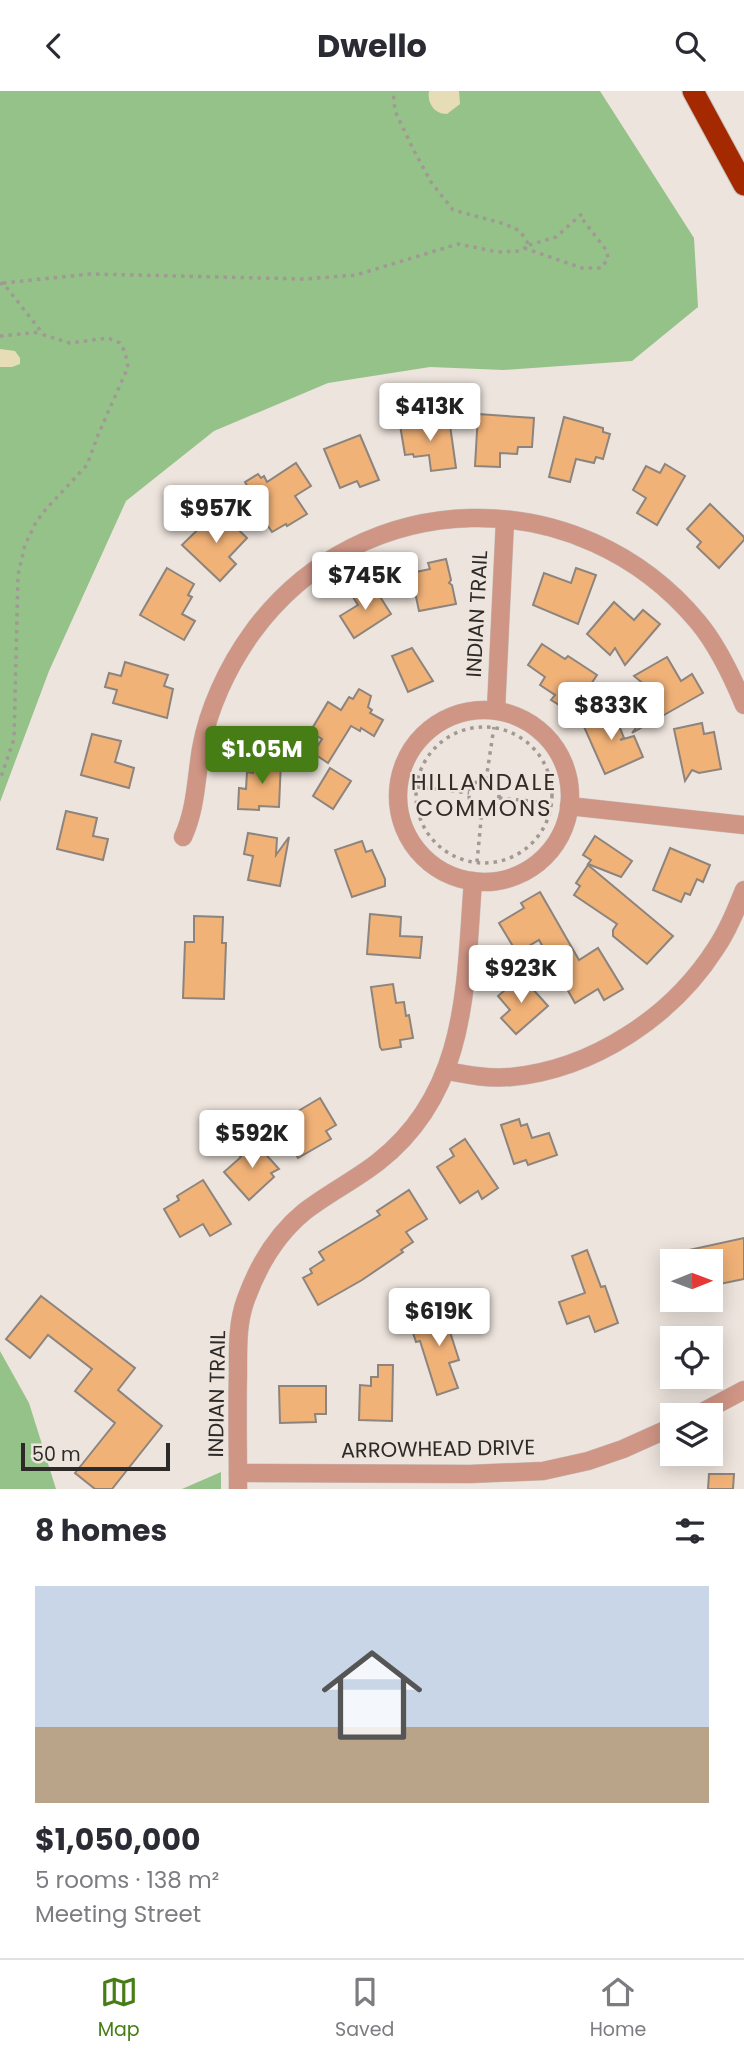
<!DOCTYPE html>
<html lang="en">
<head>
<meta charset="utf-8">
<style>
	:root { --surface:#fff; --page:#f2f2f3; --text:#2b2b33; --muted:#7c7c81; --line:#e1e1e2; --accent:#467e15 }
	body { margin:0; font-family:Poppins,sans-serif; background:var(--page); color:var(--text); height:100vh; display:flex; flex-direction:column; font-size:26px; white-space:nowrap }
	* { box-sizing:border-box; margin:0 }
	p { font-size:23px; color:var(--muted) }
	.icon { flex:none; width:38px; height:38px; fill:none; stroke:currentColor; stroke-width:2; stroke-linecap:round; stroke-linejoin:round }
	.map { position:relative; height:1398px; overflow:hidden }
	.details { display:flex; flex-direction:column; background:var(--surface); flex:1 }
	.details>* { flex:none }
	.needle { width:46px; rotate:89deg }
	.buttons { position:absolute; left:660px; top:1158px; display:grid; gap:14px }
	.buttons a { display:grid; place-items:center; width:63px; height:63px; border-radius:0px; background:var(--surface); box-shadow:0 4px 18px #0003; font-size:35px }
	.scale { position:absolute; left:21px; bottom:18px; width:149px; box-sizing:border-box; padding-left:7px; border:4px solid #2d2a27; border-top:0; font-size:19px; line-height:24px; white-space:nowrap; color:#2d2a27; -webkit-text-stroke:5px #ede4dd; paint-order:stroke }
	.price { position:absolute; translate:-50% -60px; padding:0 16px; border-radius:7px; background:#fff; color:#222; font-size:23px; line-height:46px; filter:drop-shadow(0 2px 4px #0008) }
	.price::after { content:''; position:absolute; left:50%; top:42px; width:21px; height:16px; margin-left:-10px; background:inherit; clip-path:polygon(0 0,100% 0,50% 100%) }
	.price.selected { background:var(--accent); color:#fff }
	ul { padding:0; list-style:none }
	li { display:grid; align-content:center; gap:14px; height:371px; padding:0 35px }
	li+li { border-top:2px solid var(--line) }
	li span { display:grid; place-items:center; height:217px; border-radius:0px; color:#555 }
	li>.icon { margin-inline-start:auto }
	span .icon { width:126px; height:126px; fill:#fffc; stroke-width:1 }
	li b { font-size:30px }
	h2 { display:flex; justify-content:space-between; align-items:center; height:84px; padding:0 35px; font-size:30px }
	header { display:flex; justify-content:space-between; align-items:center; height:91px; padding:0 35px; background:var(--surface); font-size:32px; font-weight:700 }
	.tabs { display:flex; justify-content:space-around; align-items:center; height:98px; border-top:2px solid var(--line); background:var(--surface); font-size:19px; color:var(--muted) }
	.tabs a { display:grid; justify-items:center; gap:4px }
	.tabs .selected { color:var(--accent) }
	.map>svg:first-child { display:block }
	.green { fill:#95c289 }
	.sand { fill:#e6ddb7 }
	.building { fill:#f1b278; stroke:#8c847d; stroke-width:2 }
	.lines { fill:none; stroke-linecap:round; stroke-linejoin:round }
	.street-casing { stroke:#c7bfb9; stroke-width:19 }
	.highway-casing { stroke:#c7bfb9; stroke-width:23 }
	.path { stroke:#a09994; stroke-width:3.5; stroke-dasharray:3.5 5; stroke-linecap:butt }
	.street { stroke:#cf9585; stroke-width:18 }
	.highway { stroke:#a42900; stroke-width:21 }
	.labels { text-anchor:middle; stroke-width:5; stroke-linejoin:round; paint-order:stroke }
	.street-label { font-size:21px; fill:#2d2a27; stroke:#ede4dd }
	.neighbourhood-label { font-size:23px; letter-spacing:2px; fill:#332c26; stroke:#ede4dd }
</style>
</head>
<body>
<header><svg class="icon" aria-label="back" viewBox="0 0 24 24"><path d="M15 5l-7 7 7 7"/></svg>Dwello<svg class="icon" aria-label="search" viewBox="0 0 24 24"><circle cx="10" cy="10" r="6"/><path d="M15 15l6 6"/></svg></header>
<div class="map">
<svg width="744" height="1398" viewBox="0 0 744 1398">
	<rect width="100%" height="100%" fill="#ede4dd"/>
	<!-- green -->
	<g class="green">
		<polygon points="0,0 600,0 694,147 698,216 632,270 504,279 430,276 328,292 214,340 126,410 49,580 0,711"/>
		<polygon points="0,1260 29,1312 56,1398 0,1398"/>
		<polygon points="221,1381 221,1398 182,1398"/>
	</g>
	<!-- sand -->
	<g class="sand">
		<path d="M429 0H459L460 13 447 23C434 23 427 12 429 0Z"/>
		<polygon points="0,258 15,260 20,267 20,273 12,276 0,276"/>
	</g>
	<!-- building -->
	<g class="building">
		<polygon points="478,323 534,327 532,356 518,356 517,363 500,362 500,376 475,375"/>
		<polygon points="564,326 603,337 603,341 610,343 603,368 596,366 594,372 576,368 570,391 549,386"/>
		<polygon points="449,327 456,377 431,380 429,364 414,366 413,363 405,364 400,334"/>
		<polygon points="360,344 379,389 360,396 357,390 340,397 324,358"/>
		<polygon points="296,372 311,395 295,405 307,423 287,435 286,433 272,441 244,399 248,396 245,391 258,383 261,387 264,385 267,391"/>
		<polygon points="665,373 685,385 657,434 637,422 646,407 633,399 646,375 660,382"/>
		<polygon points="710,413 744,446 744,449 719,477 697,456 701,451 687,438"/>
		<polygon points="218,419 247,447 229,466 236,473 220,490 182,454"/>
		<polygon points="446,468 451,489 449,492 452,494 456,513 419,520 411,482 430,478 428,472"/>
		<polygon points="167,477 194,493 188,504 192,506 182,523 195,530 184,549 140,524"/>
		<polygon points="576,477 596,484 578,533 533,514 544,482 571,492"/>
		<polygon points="372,493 391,523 354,547 340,525 358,514 353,506"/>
		<polygon points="614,511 634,529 643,519 660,533 625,574 615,557 610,564 587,543"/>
		<polygon points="542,553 565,568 568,565 597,584 572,622 551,609 555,604 540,594 545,586 528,574"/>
		<polygon points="412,557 433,590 408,601 392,565"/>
		<polygon points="667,566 681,590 692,583 703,602 632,642 659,606 634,585"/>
		<polygon points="125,571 168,584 164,595 173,598 167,627 113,612 117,599 105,596 109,582 121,585"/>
		<polygon points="359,598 371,605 368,616 372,619 370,622 383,629 374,645 361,637 360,640 351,635 328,672 313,662 322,648 310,641 328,611 341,619 349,606 353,608"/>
		<polygon points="608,619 611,627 615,625 624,647 620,649 634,645 643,666 605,683 581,629"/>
		<polygon points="702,632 704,643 714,641 721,678 699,682 692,679 685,690 674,638"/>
		<polygon points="92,643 121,650 115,671 134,677 129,697 81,684"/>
		<polygon points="253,669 281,670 279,716 259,715 259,719 238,718 239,697 246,698 247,681 253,682"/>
		<polygon points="330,677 351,690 333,718 313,705"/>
		<polygon points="66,720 97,727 93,745 108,748 103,769 57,758"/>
		<polygon points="248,742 277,747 276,764 289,746 280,795 248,789 253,765 244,763"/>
		<polygon points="595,745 632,770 621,786 588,773 591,769 583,764"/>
		<polygon points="362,750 366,761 372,759 385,788 385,795 352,806 335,759"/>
		<polygon points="670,757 710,774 703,791 697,788 690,804 685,802 681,811 653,799"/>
		<polygon points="588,774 673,845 647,873 613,845 613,839 617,833 574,804 580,795 576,792"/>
		<polygon points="540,801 579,869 598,857 623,898 604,909 598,898 575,912 539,849 517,862 499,832 524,817 521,812"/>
		<polygon points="370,823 401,826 400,845 422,846 420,867 367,863"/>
		<polygon points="194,825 223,826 222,852 226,852 224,908 183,907 185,851 194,851"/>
		<polygon points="521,885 548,915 516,943 501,927 510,919 498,905"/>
		<polygon points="393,893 396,912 404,911 406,925 409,924 413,947 400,949 401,956 382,959 380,956 371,896"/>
		<polygon points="320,1007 336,1034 326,1040 331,1048 298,1067 278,1032"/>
		<polygon points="519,1028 521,1035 527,1033 532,1047 549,1042 557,1064 528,1074 526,1069 514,1073 501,1034"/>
		<polygon points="252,1048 279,1078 271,1082 274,1086 249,1109 224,1081 241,1066 237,1062"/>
		<polygon points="465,1048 498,1097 482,1108 478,1100 460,1112 437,1076 454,1065 450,1058"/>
		<polygon points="203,1089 231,1133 210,1145 203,1133 180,1146 164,1118 179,1109 177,1105"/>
		<polygon points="409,1099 427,1128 406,1141 413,1151 401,1159 403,1161 362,1189 318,1214 303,1187 312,1182 310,1178 324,1169 319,1161 380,1124 377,1120"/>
		<polygon points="744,1147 744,1188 710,1195 710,1171 667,1171 666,1164"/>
		<polygon points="587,1159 601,1196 605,1195 618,1232 595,1241 589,1225 567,1233 559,1211 585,1202 572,1165"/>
		<polygon points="41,1205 135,1277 118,1299 162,1335 112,1398 95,1398 75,1382 115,1332 75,1300 92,1278 48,1244 30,1267 6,1248"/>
		<polygon points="454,1219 460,1238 450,1241 459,1269 449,1272 458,1297 437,1304 420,1250 416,1251 410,1233"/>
		<polygon points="378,1274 393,1274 392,1330 359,1329 360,1294 371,1295 371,1286 378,1286"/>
		<polygon points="279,1295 326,1295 326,1323 315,1323 316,1331 280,1332"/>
		<polygon points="709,1383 734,1383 733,1398 708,1398"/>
	</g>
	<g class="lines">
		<!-- street casing -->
		<g class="street-casing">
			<g id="street">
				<polyline points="496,619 505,429"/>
				<circle cx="484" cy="705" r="86"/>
				<polyline points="569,715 744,734"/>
				<path d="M183 746C196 718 196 688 201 658 208 618 228 575 252 542 361 392 580 389 698 531 718 555 732 585 744 614"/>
				<path d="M447 980C468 984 489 988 511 986 593 978 672 926 716 857 728 839 736 819 744 799"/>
				<polyline points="695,1325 744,1299"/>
				<polyline points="238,1382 470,1383 543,1380 588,1370 623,1358 672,1336"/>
				<path d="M238 1398C238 1359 237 1320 238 1282 238 1257 237 1232 246 1208 258 1175 276 1144 304 1121 327 1103 355 1089 378 1071 469 1000 465 893 473 790"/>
			</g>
		</g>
		<!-- highway casing -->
		<g class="highway-casing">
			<polyline id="highway" points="693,0 744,94"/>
		</g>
		<!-- path -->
		<g class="path">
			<polyline points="529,154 556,146 585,120"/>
			<polyline points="524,157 582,177 601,177 608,168 607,160 580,125"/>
			<polyline points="3,192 91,183 305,188 356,184 458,153 498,161 520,160 529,154 520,140 505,133 453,119 431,91 413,58 395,20 393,0"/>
			<polyline points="0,193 3,192 44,244 70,252 108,247 120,252 125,261 128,276 98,344 87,374 46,418 36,431 25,454 18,484 14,648 0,689"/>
			<polyline points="0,245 41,241"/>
			<circle cx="484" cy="704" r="68"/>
			<circle cx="484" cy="704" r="15"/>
			<polyline points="486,689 494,636"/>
			<polyline points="417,696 469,702"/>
			<polyline points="499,707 551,712"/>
			<polyline points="477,771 482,719"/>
		</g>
		<!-- street -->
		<use href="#street" class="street"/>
		<!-- highway -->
		<use href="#highway" class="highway"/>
	</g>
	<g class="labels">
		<!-- street labels -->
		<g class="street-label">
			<text transform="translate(477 523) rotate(-87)" y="7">INDIAN TRAIL</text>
			<text transform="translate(217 1303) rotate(-89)" y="7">INDIAN TRAIL</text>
			<text transform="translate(438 1358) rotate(-1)" y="7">ARROWHEAD DRIVE</text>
		</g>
		<!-- neighbourhood labels -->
		<g class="neighbourhood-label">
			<text x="484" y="699">HILLANDALE<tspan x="484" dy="26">COMMONS</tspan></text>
		</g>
	</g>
</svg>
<div class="buttons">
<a><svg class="needle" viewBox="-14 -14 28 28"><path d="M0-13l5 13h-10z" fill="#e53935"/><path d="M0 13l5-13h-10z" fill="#7c7c81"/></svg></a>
<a><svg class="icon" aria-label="locate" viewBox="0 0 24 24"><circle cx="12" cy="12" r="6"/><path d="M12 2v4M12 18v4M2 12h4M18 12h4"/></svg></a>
<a><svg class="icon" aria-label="layers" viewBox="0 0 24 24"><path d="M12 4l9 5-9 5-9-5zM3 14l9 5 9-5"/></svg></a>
</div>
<div class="scale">50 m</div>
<b class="price" style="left:430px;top:352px">$413K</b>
<b class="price" style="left:216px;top:454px">$957K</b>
<b class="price" style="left:365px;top:521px">$745K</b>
<b class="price" style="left:611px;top:651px">$833K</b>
<b class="price selected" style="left:262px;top:695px">$1.05M</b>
<b class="price" style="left:521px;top:914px">$923K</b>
<b class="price" style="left:252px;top:1079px">$592K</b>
<b class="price" style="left:439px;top:1257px">$619K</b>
</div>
<section class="details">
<h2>8 homes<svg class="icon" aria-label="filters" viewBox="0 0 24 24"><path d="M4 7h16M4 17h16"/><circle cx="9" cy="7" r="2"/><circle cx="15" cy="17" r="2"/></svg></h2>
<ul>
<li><span style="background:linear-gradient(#c9d6e8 65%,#b9a48a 0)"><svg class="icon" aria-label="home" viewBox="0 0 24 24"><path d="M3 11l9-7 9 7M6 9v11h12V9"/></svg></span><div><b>$1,050,000</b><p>5 rooms · 138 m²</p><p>Meeting Street</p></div></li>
</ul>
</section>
<nav class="tabs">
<a class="selected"><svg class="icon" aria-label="map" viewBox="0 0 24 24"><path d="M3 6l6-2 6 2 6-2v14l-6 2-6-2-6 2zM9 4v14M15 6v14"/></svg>Map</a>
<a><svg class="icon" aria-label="saved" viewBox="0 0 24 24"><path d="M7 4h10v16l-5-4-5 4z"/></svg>Saved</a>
<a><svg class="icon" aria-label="home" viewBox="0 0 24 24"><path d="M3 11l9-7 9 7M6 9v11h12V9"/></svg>Home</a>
</nav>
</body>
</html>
